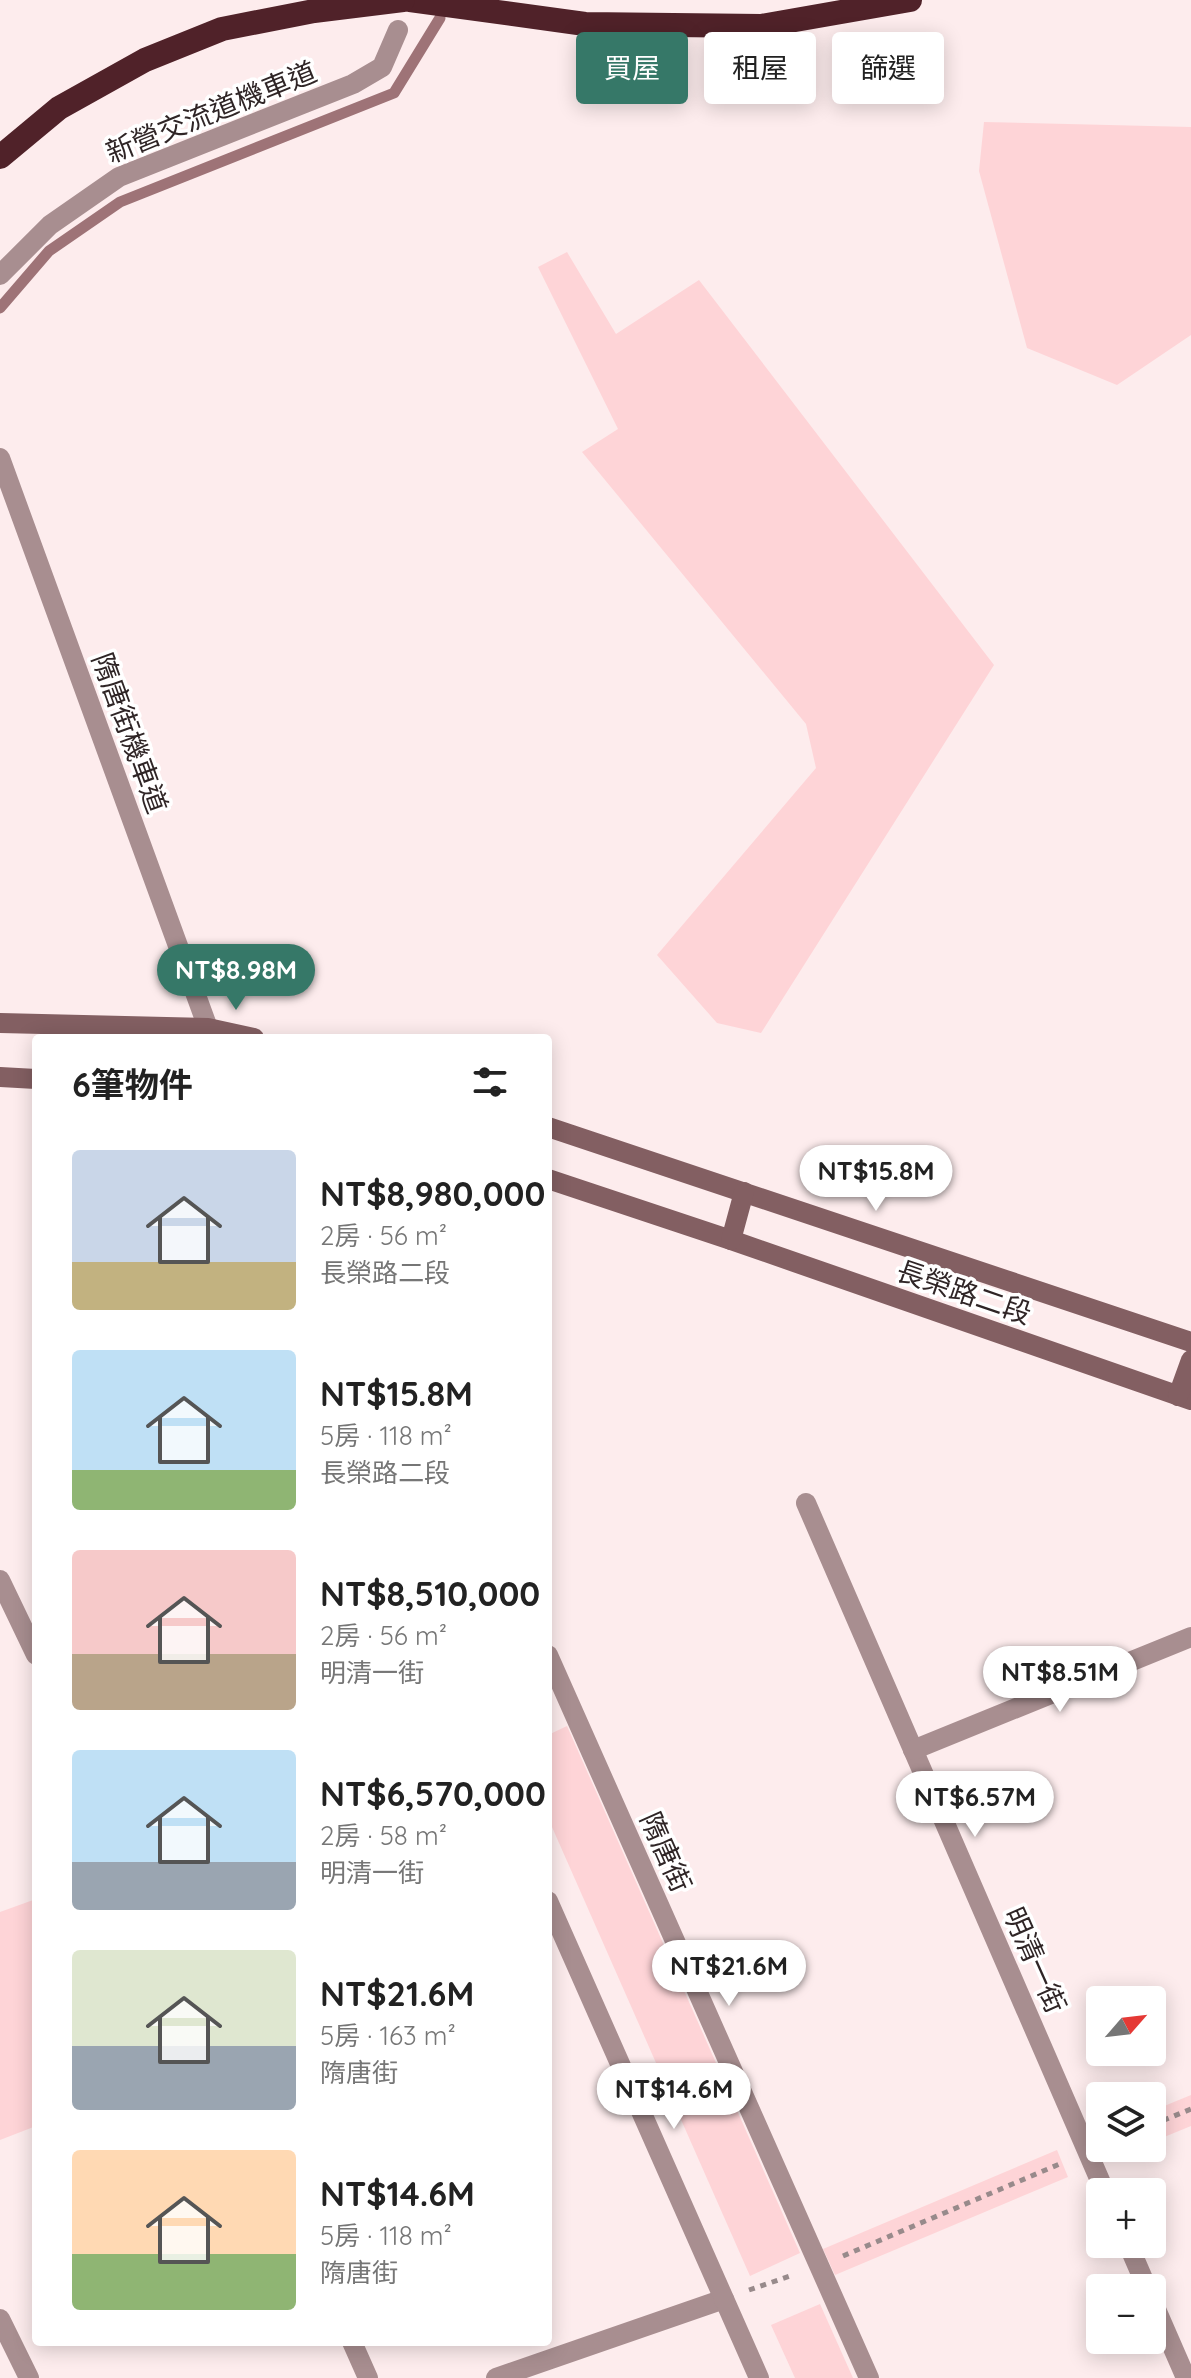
<!DOCTYPE html>
<html lang="zh-TW">
<head>
<meta charset="utf-8">
<style>
	:root { --surface:#fff; --page:#f6f6f6; --text:#222; --muted:#767676; --accent:#367868 }
	body { margin:0; font-family:Quicksand,"Noto Sans TC",sans-serif; background:var(--page); color:var(--text); height:100vh; display:flex; flex-direction:column; font-size:30px; white-space:nowrap }
	* { box-sizing:border-box; margin:0 }
	p { font-size:26px; color:var(--muted) }
	.icon { flex:none; width:44px; height:44px; fill:none; stroke:currentColor; stroke-width:2; stroke-linecap:round; stroke-linejoin:round }
	.map { position:relative; flex:1; overflow:hidden }
	.drawer { position:absolute; left:32px; top:1034px; width:520px; height:1312px; display:flex; flex-direction:column; background:var(--surface); border-radius:8px; box-shadow:0 4px 20px #0003 }
	.drawer>* { flex:none }
	.guide { position:absolute; left:576px; top:32px; width:494px; height:72px; display:flex; gap:16px }
	.needle { width:52px; rotate:62deg }
	.fabs { position:absolute; left:1086px; top:1986px; display:grid; gap:16px }
	.fabs a { display:grid; place-items:center; width:80px; height:80px; border-radius:8px; background:var(--surface); box-shadow:0 4px 20px #0003; font-size:40px }
	.price { position:absolute; translate:-50% -68px; padding:0 18px; border-radius:28px; background:#fff; color:#222; font-size:26px; line-height:52px; filter:drop-shadow(0 2px 4px #0008) }
	.price::after { content:''; position:absolute; left:50%; top:48px; width:24px; height:18px; margin-left:-12px; background:inherit; clip-path:polygon(0 0,100% 0,50% 100%) }
	.price.active { background:var(--accent); color:#fff }
	ul { padding:0; list-style:none }
	li { display:flex; align-items:center; gap:24px; height:200px; padding:0 40px }
	li span { display:grid; place-items:center; flex:none; width:224px; height:160px; border-radius:8px; color:#555 }
	li>.icon { margin-inline-start:auto }
	span .icon { width:96px; height:96px; fill:#fffc; stroke-width:1 }
	li b { font-size:34px }
	h2 { display:flex; justify-content:space-between; align-items:center; height:96px; padding:0 40px; font-size:34px }
	.chip { padding:0 28px; border-radius:8px; background:var(--surface); box-shadow:0 4px 20px #0003; font-size:28px; line-height:72px }
	.chip.active { background:var(--accent); color:#fff }
	.map>svg:first-child { display:block }
	.green { fill:#fed4d7 }
	.lines { fill:none; stroke-linecap:round; stroke-linejoin:round }
	.stream { stroke:#9e7377; stroke-width:11 }
	.path { stroke:#988a8b; stroke-width:5; stroke-dasharray:6 6; stroke-linecap:butt }
	.service { stroke:#a88e90; stroke-width:20 }
	.minor { stroke:#a88e90; stroke-width:20 }
	.tertiary { stroke:#a88e90; stroke-width:20 }
	.secondary { stroke:#835f62; stroke-width:20 }
	.motorway { stroke:#502229; stroke-width:24 }
	.labels { text-anchor:middle; stroke-width:7; stroke-linejoin:round; paint-order:stroke }
	.street-label { font-size:28px; fill:#2f2526; stroke:#fff }
</style>
</head>
<body>
<div class="map">
<svg width="1191" height="2378" viewBox="0 0 1191 2378">
	<rect width="100%" height="100%" fill="#fdeced"/>
	<!-- green -->
	<g class="green">
		<polygon points="984,122 1191,127 1191,335 1117,385 1027,348 979,171"/>
		<polygon points="567,252 616,334 699,280 994,665 761,1033 717,1023 657,955 816,768 806,724 582,452 618,429 538,267"/>
		<polygon points="567,1726 800,2253 750,2276 548,1818 548,1735"/>
		<polygon points="36,1899 36,2126 0,2140 0,1912"/>
		<polygon points="1191,2095 1191,2126 1152,2142 1152,2111"/>
		<polygon points="1057,2150 1068,2177 835,2275 823,2249"/>
		<polygon points="820,2304 853,2378 795,2378 771,2325"/>
	</g>
	<g class="lines">
		<!-- stream -->
		<polyline class="stream" points="0,308 49,251 120,202 394,93 440,18"/>
		<!-- path -->
		<g class="path">
			<polyline points="1152,2125 1191,2109"/>
			<polyline points="843,2256 1062,2163"/>
			<polyline points="749,2290 793,2275"/>
		</g>
		<!-- service -->
		<g class="service">
			<polyline points="0,275 50,225 119,177 353,84 382,67 398,30"/>
			<polyline points="0,458 208,1028"/>
			<polyline points="0,1580 36,1655"/>
			<polyline points="0,2319 29,2378"/>
			<polyline points="352,2342 368,2378"/>
			<polyline points="496,2378 724,2299"/>
		</g>
		<!-- minor -->
		<g class="minor">
			<polyline points="806,1503 1105,2192"/>
			<polyline points="548,1655 869,2378"/>
			<polyline points="913,1750 1191,1637"/>
			<polyline points="1128,2244 1147,2288"/>
			<polyline points="1152,2300 1186,2378"/>
		</g>
		<!-- tertiary -->
		<polyline class="tertiary" points="548,1901 759,2378"/>
		<!-- secondary -->
		<g class="secondary">
			<polyline points="0,1023 208,1028 254,1038"/>
			<polyline points="0,1077 36,1079"/>
			<polyline points="548,1127 1191,1342"/>
			<polyline points="548,1179 731,1240 1191,1400"/>
			<polyline points="731,1240 744,1192"/>
			<polyline points="1178,1396 1191,1360"/>
		</g>
		<!-- motorway -->
		<g class="motorway">
			<polyline points="410,0 585,24 761,26 910,0"/>
			<polyline points="0,157 59,108 145,60 222,29 314,11 403,0"/>
		</g>
	</g>
	<g class="labels">
		<!-- street labels -->
		<g class="street-label">
			<text transform="translate(211 112) rotate(-22)" y="10">新營交流道機車道</text>
			<text transform="translate(130 733) rotate(70)" y="10">隋唐街機車道</text>
			<text transform="translate(964 1292) rotate(19)" y="10">長榮路二段</text>
			<text transform="translate(666 1852) rotate(66)" y="10">隋唐街</text>
			<text transform="translate(1035 1960) rotate(66)" y="10">明清一街</text>
		</g>
	</g>
</svg>
<div class="fabs">
<a><svg class="needle" viewBox="-14 -14 28 28"><path d="M0-13l5 13h-10z" fill="#e53935"/><path d="M0 13l5-13h-10z" fill="#767676"/></svg></a>
<a><svg class="icon" aria-label="layers" viewBox="0 0 24 24"><path d="M12 4l9 5-9 5-9-5zM3 14l9 5 9-5"/></svg></a>
<a>+</a>
<a>−</a>
</div>
<b class="price active" style="left:236px;top:1012px">NT$8.98M</b>
<b class="price" style="left:876px;top:1213px">NT$15.8M</b>
<b class="price" style="left:1060px;top:1714px">NT$8.51M</b>
<b class="price" style="left:975px;top:1839px">NT$6.57M</b>
<b class="price" style="left:729px;top:2008px">NT$21.6M</b>
<b class="price" style="left:674px;top:2131px">NT$14.6M</b>
<div class="guide">
<a class="chip active">買屋</a>
<a class="chip">租屋</a>
<a class="chip">篩選</a>
</div>
<section class="drawer">
<h2>6筆物件<svg class="icon" aria-label="filters" viewBox="0 0 24 24"><path d="M4 7h16M4 17h16"/><circle cx="9" cy="7" r="2"/><circle cx="15" cy="17" r="2"/></svg></h2>
<ul>
<li><span style="background:linear-gradient(#c9d6e8 70%,#c2b280 0)"><svg class="icon" aria-label="home" viewBox="0 0 24 24"><path d="M3 11l9-7 9 7M6 9v11h12V9"/></svg></span><div><b>NT$8,980,000</b><p>2房 · 56 m²</p><p>長榮路二段</p></div></li>
<li><span style="background:linear-gradient(#bfe0f5 75%,#8fb573 0)"><svg class="icon" aria-label="home" viewBox="0 0 24 24"><path d="M3 11l9-7 9 7M6 9v11h12V9"/></svg></span><div><b>NT$15.8M</b><p>5房 · 118 m²</p><p>長榮路二段</p></div></li>
<li><span style="background:linear-gradient(#f6c9c9 65%,#b9a48a 0)"><svg class="icon" aria-label="home" viewBox="0 0 24 24"><path d="M3 11l9-7 9 7M6 9v11h12V9"/></svg></span><div><b>NT$8,510,000</b><p>2房 · 56 m²</p><p>明清一街</p></div></li>
<li><span style="background:linear-gradient(#bfe0f5 70%,#9aa5b1 0)"><svg class="icon" aria-label="home" viewBox="0 0 24 24"><path d="M3 11l9-7 9 7M6 9v11h12V9"/></svg></span><div><b>NT$6,570,000</b><p>2房 · 58 m²</p><p>明清一街</p></div></li>
<li><span style="background:linear-gradient(#dfe7d0 60%,#9aa5b1 0)"><svg class="icon" aria-label="home" viewBox="0 0 24 24"><path d="M3 11l9-7 9 7M6 9v11h12V9"/></svg></span><div><b>NT$21.6M</b><p>5房 · 163 m²</p><p>隋唐街</p></div></li>
<li><span style="background:linear-gradient(#ffd9b3 65%,#8fb573 0)"><svg class="icon" aria-label="home" viewBox="0 0 24 24"><path d="M3 11l9-7 9 7M6 9v11h12V9"/></svg></span><div><b>NT$14.6M</b><p>5房 · 118 m²</p><p>隋唐街</p></div></li>
</ul>
</section>
</div>
</body>
</html>
